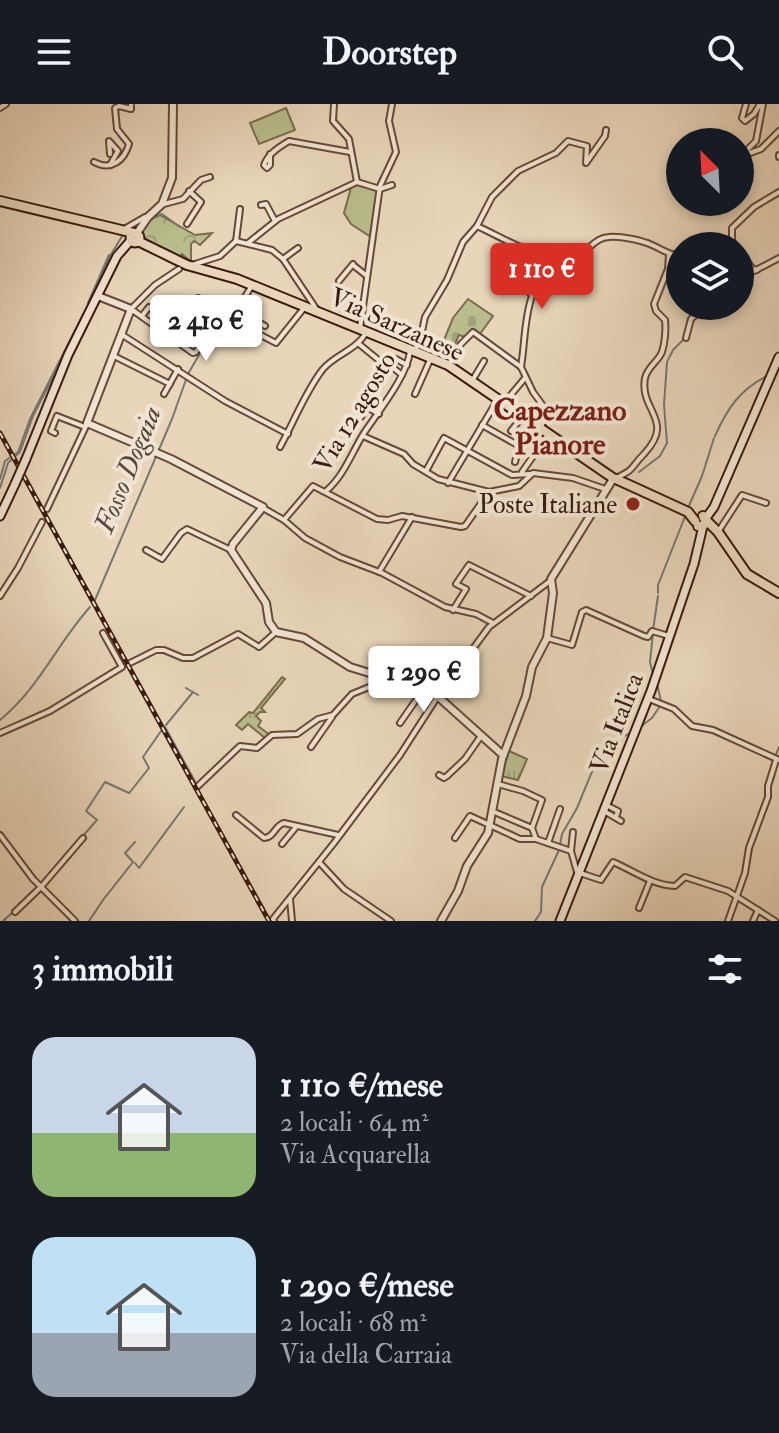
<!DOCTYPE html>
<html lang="it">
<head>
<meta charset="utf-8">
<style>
	:root { --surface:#171b24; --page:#242831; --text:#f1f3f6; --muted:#9ea1a6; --accent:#d93025 }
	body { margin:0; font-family:"IM FELL Double Pica",serif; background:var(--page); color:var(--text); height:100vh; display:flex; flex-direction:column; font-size:30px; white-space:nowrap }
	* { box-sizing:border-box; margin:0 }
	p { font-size:26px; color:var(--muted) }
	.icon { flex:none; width:44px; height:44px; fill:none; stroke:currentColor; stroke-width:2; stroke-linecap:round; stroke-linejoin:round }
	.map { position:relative; height:817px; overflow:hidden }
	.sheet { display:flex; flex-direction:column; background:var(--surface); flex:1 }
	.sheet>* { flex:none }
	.needle { width:52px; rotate:336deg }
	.tools { position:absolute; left:666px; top:24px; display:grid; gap:16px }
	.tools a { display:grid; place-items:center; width:88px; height:88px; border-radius:50%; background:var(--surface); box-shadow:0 4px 12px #0003; font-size:40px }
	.price { position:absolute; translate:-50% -68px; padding:0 18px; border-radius:8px; background:#fff; color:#222; font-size:26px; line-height:52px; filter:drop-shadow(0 2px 4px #0008) }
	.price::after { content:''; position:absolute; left:50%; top:48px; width:24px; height:18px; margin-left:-12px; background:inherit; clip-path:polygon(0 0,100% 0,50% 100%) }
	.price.current { background:var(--accent); color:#fff }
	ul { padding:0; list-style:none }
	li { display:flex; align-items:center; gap:24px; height:200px; padding:0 32px }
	li span { display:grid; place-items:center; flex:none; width:224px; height:160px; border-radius:24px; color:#555 }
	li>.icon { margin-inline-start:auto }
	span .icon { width:96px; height:96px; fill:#fffc; stroke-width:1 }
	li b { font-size:34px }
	h2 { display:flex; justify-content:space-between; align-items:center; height:96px; padding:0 32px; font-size:34px }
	header { display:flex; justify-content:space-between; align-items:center; height:104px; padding:0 32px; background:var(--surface); font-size:36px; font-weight:700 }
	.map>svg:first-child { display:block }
	.grass { fill:#b9bd8d; stroke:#7a6c4d; stroke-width:2 }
	.forest { fill:url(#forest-crowns); stroke:#7a6c4d; stroke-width:2 }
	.cemetery { fill:url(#cemetery-stones); stroke:#7a6c4d; stroke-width:2 }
	.park { fill:url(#park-tufts); stroke:#7a6c4d; stroke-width:2 }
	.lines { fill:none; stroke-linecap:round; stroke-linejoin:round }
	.stream { stroke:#757874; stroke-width:2 }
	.minor-casing { stroke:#664938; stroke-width:8 }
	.tertiary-casing { stroke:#664938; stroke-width:10 }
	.secondary-casing { stroke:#3a1a0d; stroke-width:11 }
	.primary-casing { stroke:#3a1a0d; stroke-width:12 }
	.minor { stroke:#f1e4d2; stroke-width:4 }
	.tertiary { stroke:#f1e4d2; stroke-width:6 }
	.secondary { stroke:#f1e4d2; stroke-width:7 }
	.primary { stroke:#e9d6ba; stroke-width:8 }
	.rail-casing { stroke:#3a1a0d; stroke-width:5 }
	.rail { stroke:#f1e4d2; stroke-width:2; stroke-dasharray:6; stroke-linecap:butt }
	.secondary-bridge-casing { stroke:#3a1a0d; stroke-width:11; stroke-linecap:butt }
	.secondary-bridge { stroke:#f1e4d2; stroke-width:7 }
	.poi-dot { fill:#8f2418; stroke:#f1e4d2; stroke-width:3 }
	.labels { text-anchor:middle; stroke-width:8; stroke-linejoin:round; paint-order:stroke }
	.street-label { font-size:26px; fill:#3a1a0d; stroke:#f1e4d2 }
	.poi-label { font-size:26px; fill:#3a1a0d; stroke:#f1e4d2; text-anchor:end }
	.water-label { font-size:28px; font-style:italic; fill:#574941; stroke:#f1e4d2 }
	.quarter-label { font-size:30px; font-weight:bold; fill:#7a1f14; stroke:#f1e4d2 }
</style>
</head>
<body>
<header><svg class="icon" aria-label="menu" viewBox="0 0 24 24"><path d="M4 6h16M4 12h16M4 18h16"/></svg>Doorstep<svg class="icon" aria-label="search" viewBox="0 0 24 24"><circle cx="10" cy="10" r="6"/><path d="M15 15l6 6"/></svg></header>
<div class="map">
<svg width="779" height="817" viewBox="0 0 779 817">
	<defs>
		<pattern id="forest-crowns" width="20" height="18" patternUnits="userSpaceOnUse" patternTransform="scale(2)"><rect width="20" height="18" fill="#b9bd8d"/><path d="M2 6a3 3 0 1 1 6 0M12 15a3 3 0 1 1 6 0" fill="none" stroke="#a0a278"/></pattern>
		<pattern id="cemetery-stones" width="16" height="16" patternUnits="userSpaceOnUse" patternTransform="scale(2)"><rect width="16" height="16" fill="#b9bd8d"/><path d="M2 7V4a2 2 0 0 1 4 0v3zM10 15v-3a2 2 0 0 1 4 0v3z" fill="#a0a278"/></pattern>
		<pattern id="park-tufts" width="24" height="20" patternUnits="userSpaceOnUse" patternTransform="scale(2)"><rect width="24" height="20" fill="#b9bd8d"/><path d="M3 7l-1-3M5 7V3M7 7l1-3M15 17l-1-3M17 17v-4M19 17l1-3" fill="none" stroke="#a0a278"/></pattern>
	</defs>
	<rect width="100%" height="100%" fill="#e9d6ba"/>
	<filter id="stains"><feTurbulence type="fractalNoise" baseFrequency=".0025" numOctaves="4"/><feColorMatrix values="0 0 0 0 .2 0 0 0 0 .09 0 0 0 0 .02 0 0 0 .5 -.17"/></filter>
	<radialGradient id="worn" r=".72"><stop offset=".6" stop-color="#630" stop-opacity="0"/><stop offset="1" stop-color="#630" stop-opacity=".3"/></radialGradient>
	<!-- grass -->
	<g class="grass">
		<polygon points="286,4 295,26 259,40 250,19"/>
		<polygon points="356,78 378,86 371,133 351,120 344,109 352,80"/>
	</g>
	<!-- forest -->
	<polygon class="forest" points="160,111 195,131 212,129 200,141 194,137 191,140 191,158 182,150 176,155 143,135 141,127 147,117"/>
	<!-- cemetery -->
	<polygon class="cemetery" points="468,195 493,212 480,230 472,225 465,233 459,231 448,257 437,253 453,214"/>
	<!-- park -->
	<g class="park">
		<polygon points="282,573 285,575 261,604 265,608 260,608 256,612 261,617 258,622 270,631 266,635 248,620 242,626 236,621 249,608 253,609"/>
		<polygon points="509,647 527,655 518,676 501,672"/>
	</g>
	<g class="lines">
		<!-- stream -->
		<g class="stream">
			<polyline points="151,114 162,110 180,123"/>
			<polyline points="129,125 141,119"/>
			<polyline points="88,199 109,151"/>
			<polyline points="87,205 110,152 124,129"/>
			<path d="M715 332C727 305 740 285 767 272"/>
			<polyline points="639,368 660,352 667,339 664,301 667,258 673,246 684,235"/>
			<polyline points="0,375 5,357 18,348 30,315 86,205"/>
			<polyline points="0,384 8,359 20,348 33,312 72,236"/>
			<polyline points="688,404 702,372 714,334"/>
			<polyline points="658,489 658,481 686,410"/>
			<polyline points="95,496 172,315 188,270 223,209"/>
			<polyline points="653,526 658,492"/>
			<polyline points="653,529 650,558 653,570"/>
			<polyline points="657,580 661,597"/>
			<polyline points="186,584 198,591"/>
			<path d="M0 616C40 583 56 541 90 503"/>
			<polyline points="166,621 193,588"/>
			<polyline points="165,623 197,681"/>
			<polyline points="640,623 652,614 660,602"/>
			<polyline points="599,651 608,642 630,629"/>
			<polyline points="775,653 779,643"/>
			<polyline points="130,688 149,664 143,653 161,627"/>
			<polyline points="82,733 97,716 86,707 105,678 129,689"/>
			<polyline points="560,741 562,730 577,704 598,653"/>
			<polyline points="479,749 488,734"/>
			<polyline points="135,759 139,764 184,703"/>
			<polyline points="45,775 54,765"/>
			<polyline points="3,817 13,808"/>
			<polyline points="89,817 103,796 133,758 125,749 135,738"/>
			<polyline points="535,817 541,808 542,783 559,746"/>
		</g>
		<!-- minor casing -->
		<g class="minor-casing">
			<g id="minor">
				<polyline points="334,0 333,17 349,35 357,78"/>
				<polyline points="746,0 742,14 745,17 754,10 760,0"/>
				<polyline points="763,0 756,37 746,47 750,49 761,45 779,27"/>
				<polyline points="0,4 6,0"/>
				<polyline points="110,50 109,37 118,47 110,61"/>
				<path d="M270 50V61L267 64 264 61C268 50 279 43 289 37L350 48"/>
				<polyline points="779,51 779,53"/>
				<path d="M94 58C111 67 124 57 129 40L117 25 115 4 119 2 131 5V0"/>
				<polyline points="357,78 380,85"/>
				<polyline points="380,85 392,81"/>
				<polyline points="164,100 183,95 201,76 210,73"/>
				<polyline points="261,101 266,100 275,117"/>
				<polyline points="187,120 201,98 189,87"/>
				<path d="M477 122C508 136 541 160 577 150 590 147 594 134 609 133 621 132 641 136 652 141 664 146 666 150 680 152"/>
				<polyline points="126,124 145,113"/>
				<polyline points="236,137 240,105"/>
				<polyline points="248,139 278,115 357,78"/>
				<polyline points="736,142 732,137 732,124 754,103 779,88"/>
				<polyline points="740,147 752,164"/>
				<polyline points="283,155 298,144"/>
				<polyline points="192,161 220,152 236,137 272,146 283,155 317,206"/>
				<polyline points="353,161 367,172"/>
				<polyline points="179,165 155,181 131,205 193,249 196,248 222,204 235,209 251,183"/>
				<polyline points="740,167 758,165 779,154"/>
				<polyline points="740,171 757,166"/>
				<polyline points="339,177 353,160"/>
				<polyline points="238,206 265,222"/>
				<polyline points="142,212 149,203 161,212 155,222"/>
				<polyline points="247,224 276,239 304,204"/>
				<polyline points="360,224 380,82 396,48 389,17 392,0"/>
				<polyline points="208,228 179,208 198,194 222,204"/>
				<polyline points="121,230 225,297 288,330"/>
				<polyline points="170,232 179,224 191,229"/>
				<polyline points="686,234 691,215 706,202"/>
				<polyline points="359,240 381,258"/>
				<polyline points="415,247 421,232 425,213 447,176 463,138 477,122 492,93 518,67 556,49 568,37 587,42 586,59 605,32 606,26"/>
				<polyline points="114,252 170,280"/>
				<polyline points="396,255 407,261"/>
				<polyline points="449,260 461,240 473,228 521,263 533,288 549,310 541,322"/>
				<polyline points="391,262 402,271"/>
				<path d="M521 263C525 239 524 215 532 192L526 183 527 166 516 153 522 143"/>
				<polyline points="472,277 484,257"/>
				<polyline points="164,290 178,265"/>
				<polyline points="415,290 430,256"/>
				<polyline points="374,293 367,303 379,310"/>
				<polyline points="504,299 525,274"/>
				<polyline points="361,313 367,303"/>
				<polyline points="482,321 521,343"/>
				<polyline points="511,327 522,313"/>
				<polyline points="55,329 51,327 57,312 85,323"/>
				<polyline points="363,332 404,350 413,360 438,375 489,388"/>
				<path d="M280 343C294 318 305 288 323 265 336 250 355 247 366 229"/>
				<polyline points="515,358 518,347 533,321"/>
				<polyline points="426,367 444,334 512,371 530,370"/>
				<polyline points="522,368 548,331"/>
				<path d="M616 374C637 364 629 365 644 350 676 316 639 307 645 274 648 262 658 258 662 248 665 239 666 225 665 216L656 207 654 200 668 165 669 151"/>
				<polyline points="448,379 498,295"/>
				<path d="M326 387C344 372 352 348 364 329 378 308 408 271 410 247"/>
				<polyline points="263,404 284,416 305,434 340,453 382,469 445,503 476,510 493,519"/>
				<polyline points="47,405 87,320"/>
				<polyline points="284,416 313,382 377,415 388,416 402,412 461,423 465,422 489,388 519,382 533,369 573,374 605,385"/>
				<polyline points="718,428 742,391 766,399"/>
				<polyline points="146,446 162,455 181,429 187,425 231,446"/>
				<polyline points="379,468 412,413"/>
				<polyline points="0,492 18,464 42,418"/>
				<polyline points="453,506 466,485 456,480 469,461 531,492"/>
				<polyline points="547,534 572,541 582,508 586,506 644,532 648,533 652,527 669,532"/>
				<polyline points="130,559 156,546 164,546 183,554 193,554 238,530 259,543 276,528"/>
				<polyline points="649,595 674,605 692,622 713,626 779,656"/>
				<polyline points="400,619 423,586"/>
				<polyline points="0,629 50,607 122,563 103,529"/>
				<polyline points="311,643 332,613"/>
				<polyline points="439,671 444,674 447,672 465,655 481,632"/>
				<polyline points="498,680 523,687 542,696 532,724 536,735"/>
				<polyline points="198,682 240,642 257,644 272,631 297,630 318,615 333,611 352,590 374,581 382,575"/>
				<polyline points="606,701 618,707 616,713"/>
				<polyline points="492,707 532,724"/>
				<polyline points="604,707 621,717"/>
				<path d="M236 711 264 734C274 734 275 721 284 719L338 731"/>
				<polyline points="0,731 33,775 75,817"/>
				<path d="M455 734 470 712 520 735H536L571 747 577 768 601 776 613 758C634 767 652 781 675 782L685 773 728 787 775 817"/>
				<polyline points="548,739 560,705"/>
				<polyline points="282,740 296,723"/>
				<polyline points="571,747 573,728"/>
				<polyline points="319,758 344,785 391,817"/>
				<polyline points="290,795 292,817"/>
				<polyline points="639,804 650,777"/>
				<polyline points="15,808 41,783 83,734"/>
				<polyline points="274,817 273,815 334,739 400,651 438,592 489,523 550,477"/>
				<polyline points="728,817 745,769 749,744 768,693 768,682 776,656"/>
				<polyline points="753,817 758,806"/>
			</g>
		</g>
		<!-- tertiary casing -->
		<g class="tertiary-casing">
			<g id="tertiary">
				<polyline points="137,129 148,113 162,100 172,74 173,0"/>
				<polyline points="98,192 131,205 87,319 171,355 263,403 233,440 231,446 266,499 269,518 276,528 304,534 350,563 434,589 503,651"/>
				<polyline points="441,817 458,787 467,762 488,729 502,655 526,592 532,563 547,534 553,489 551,475 613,375"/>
			</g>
		</g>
		<!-- secondary casing -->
		<g class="secondary-casing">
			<g id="secondary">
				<polyline points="26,355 68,251 117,152 131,136"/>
				<polyline points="0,412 15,380"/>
				<polyline points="706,414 714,403 779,253"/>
				<polyline points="560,817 651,587 694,460 703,422"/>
			</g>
		</g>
		<!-- primary casing -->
		<g class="primary-casing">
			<g id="primary">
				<polyline points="0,97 134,129"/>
				<circle cx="135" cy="134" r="4.5"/>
				<polyline points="138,137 187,161 237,175 448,261 613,374"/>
				<polyline points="616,375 688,408 695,417"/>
				<polyline points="707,417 718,428 747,470 779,489"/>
				<polyline points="698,422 703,422 706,419 703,412"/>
			</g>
		</g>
		<!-- minor -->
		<use href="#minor" class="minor"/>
		<!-- tertiary -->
		<use href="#tertiary" class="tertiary"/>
		<!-- secondary -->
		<use href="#secondary" class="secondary"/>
		<!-- primary -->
		<use href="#primary" class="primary"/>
		<!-- rail casing -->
		<g class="rail-casing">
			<polyline id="rail" points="0,329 269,817"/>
		</g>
		<!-- rail -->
		<use href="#rail" class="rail"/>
		<!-- secondary-bridge casing -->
		<g class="secondary-bridge-casing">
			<polyline id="secondary-bridge" points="15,380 26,355"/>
		</g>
		<!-- secondary-bridge -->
		<use href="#secondary-bridge" class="secondary-bridge"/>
	</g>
	<!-- markers -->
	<circle class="poi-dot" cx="633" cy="400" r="8"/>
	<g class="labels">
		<!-- street labels -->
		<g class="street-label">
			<text transform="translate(397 220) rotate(24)" y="9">Via Sarzanese</text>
			<text transform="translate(354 308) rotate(-59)" y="9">Via 12 agosto</text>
			<text transform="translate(616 619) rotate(-69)" y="9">Via Italica</text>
		</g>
		<!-- poi labels -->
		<g class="poi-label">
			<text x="617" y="409">Poste Italiane</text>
		</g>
		<!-- water labels -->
		<g class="water-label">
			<text transform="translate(127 365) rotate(-68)" y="10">Fosso Dogaia</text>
		</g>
		<!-- quarter labels -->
		<g class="quarter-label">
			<text x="560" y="316">Capezzano<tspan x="560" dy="34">Pianore</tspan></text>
		</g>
	</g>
	<rect width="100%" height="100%" filter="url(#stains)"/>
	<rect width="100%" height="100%" fill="url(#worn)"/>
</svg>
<div class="tools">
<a><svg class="needle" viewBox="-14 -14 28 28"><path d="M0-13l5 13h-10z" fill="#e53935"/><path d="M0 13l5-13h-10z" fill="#9ea1a6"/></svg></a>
<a><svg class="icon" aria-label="layers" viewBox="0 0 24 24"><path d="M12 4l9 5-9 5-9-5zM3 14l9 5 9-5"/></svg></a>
</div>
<b class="price current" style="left:542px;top:207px">1 110 €</b>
<b class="price" style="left:206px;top:259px">2 410 €</b>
<b class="price" style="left:424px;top:610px">1 290 €</b>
</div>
<section class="sheet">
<h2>3 immobili<svg class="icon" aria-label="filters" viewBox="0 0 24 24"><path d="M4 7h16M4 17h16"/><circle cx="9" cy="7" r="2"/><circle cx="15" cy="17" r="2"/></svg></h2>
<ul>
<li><span style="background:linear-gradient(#c9d6e8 60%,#8fb573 0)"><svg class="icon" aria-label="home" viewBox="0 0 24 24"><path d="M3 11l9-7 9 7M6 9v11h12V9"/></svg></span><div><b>1 110 €/mese</b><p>2 locali · 64 m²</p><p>Via Acquarella</p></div></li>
<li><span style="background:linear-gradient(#bfe0f5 60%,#9aa5b1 0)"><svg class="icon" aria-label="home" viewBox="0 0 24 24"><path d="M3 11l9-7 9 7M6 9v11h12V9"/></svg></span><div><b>1 290 €/mese</b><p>2 locali · 68 m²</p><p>Via della Carraia</p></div></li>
</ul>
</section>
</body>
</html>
